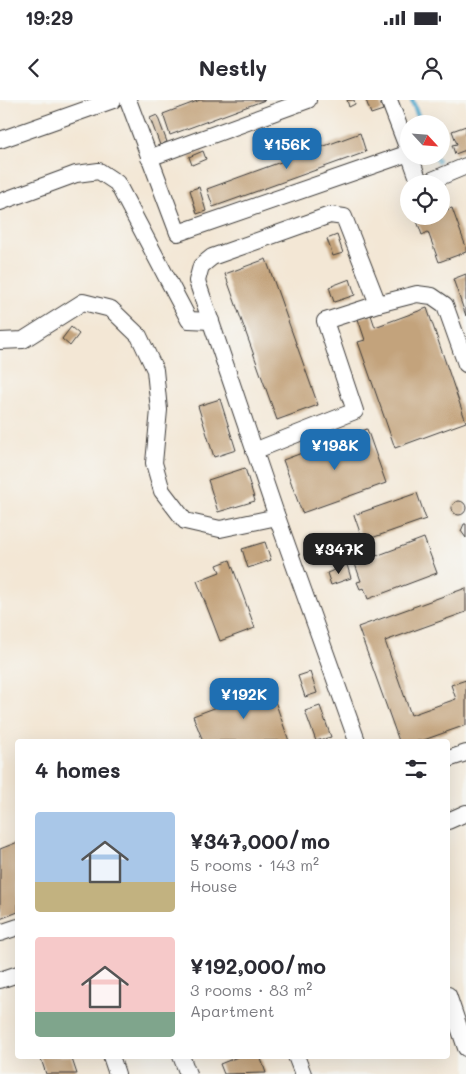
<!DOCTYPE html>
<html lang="en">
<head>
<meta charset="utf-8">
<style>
	:root { --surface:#fff; --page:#f7f7f7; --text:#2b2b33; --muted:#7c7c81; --accent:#1f6fb2 }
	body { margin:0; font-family:Mali,sans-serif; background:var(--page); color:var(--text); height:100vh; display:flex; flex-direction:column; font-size:19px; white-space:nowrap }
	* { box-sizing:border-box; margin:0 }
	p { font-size:16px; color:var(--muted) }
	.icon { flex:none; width:28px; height:28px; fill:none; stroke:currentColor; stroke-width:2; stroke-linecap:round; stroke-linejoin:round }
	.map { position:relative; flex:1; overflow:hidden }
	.details { position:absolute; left:15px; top:639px; width:435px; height:320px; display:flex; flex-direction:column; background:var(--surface); border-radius:5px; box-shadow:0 5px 20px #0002 }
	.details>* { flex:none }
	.needle { width:32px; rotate:116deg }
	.tools { position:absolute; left:400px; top:15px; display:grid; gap:10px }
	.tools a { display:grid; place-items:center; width:50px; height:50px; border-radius:50%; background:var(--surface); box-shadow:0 5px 20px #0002; font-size:25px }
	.price { position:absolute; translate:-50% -42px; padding:0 11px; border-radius:10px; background:var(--accent); color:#fff; font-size:16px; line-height:32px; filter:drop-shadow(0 1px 2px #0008) }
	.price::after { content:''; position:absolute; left:50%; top:30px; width:15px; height:11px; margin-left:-8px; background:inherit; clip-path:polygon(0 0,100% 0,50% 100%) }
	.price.active { background:#222; color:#fff }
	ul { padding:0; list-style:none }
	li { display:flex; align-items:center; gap:15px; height:125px; padding:0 20px }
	li span { display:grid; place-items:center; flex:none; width:140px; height:100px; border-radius:5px; color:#555 }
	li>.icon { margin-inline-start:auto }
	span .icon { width:60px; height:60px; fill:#fffc; stroke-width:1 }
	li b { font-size:21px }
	h2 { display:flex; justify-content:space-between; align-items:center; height:60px; padding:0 20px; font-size:21px }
	.status { display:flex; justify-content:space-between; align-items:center; height:35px; padding:0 25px; background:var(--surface); direction:ltr }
	.status svg { height:14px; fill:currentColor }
	header { display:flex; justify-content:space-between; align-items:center; height:65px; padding:0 20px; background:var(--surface); font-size:22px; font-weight:800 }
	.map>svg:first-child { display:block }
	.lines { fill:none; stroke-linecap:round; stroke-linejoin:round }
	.stream { stroke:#4da5ca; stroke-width:5 }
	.building { fill:#c3a37c }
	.minor-casing { stroke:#3c3a38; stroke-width:18 }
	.minor { stroke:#fff; stroke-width:16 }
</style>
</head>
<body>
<div class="status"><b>19:29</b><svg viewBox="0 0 49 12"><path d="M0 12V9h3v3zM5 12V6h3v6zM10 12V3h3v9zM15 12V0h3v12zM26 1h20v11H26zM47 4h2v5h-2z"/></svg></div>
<header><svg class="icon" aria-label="back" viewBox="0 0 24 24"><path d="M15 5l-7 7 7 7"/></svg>Nestly<svg class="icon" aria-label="person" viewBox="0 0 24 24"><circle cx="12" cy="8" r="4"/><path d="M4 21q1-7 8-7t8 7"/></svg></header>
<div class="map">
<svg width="466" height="974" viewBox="0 0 466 974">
	<rect width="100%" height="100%" fill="#f6f6f2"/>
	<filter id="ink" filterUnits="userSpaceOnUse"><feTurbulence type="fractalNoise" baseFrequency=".02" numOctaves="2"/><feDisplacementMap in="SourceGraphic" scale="10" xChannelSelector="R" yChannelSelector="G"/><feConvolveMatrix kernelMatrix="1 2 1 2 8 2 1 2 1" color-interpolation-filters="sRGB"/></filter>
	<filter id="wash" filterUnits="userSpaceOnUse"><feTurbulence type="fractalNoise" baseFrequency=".0096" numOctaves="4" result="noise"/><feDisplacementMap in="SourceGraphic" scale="20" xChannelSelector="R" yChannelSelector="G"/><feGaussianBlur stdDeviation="1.12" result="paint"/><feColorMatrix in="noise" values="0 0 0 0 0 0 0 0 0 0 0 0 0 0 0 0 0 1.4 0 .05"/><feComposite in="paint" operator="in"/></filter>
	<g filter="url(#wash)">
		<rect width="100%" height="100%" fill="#f3e7d5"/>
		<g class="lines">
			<!-- stream -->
			<g class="stream">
				<polyline points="412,0 421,24"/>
				<polyline points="434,56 438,61"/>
			</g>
		</g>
		<g id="blocks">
			<!-- building -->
			<g class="building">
				<polygon points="200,0 265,0 170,35 163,14"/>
				<polygon points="347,0 354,0 355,4 349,7"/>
				<polygon points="366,0 379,0 383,10 371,14"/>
				<polygon points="157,15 167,42 160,45 150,18"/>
				<polygon points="466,26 466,50 455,54 452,45 457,44 452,31"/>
				<polygon points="360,33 366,52 213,107 207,89"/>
				<polygon points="203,51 206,59 192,65 189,57"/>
				<polygon points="199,87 206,111 197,114 190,90"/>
				<polygon points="441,99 446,110 452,108 466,147 466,152 439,162 428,132 422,135 416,118 441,116"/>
				<polygon points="337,135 343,153 333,156 327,139"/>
				<polygon points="266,159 318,305 277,320 225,174"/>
				<polygon points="466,174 466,216 453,179"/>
				<polygon points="350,179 355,195 334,202 329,187"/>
				<polygon points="427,208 466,322 395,348 358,242 365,240 358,219 371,215 375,227"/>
				<polygon points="71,227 79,234 70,246 62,239"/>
				<polygon points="220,299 236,350 214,357 198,306"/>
				<polygon points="367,329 386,383 302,413 283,360"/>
				<polygon points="245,368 255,401 218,412 208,380"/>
				<polygon points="417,393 426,419 363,441 354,415"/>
				<circle cx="459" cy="408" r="7"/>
				<polygon points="464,424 466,424 466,438 461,431"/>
				<polygon points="424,438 437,473 368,499 364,488 360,489 357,482 361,481 355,464"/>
				<polygon points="265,442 271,460 248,468 242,449"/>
				<polygon points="230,460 255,528 220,541 197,481 220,472 217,465"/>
				<polygon points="347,465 351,478 331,485 327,473"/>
				<polygon points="466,488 466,512 385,541 411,615 456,599 451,585 466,580 466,625 421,641 399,641 358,527"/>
				<polygon points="310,572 317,593 305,597 298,576"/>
				<polygon points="270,587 289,641 203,641 193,616"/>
				<polygon points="320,606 331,637 316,641 305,611"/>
				<polygon points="18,742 18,812 0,819 0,749"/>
				<polygon points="40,956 71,956 77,974 46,974"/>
				<polygon points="240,956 260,956 266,973 224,974 220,964"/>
			</g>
		</g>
	</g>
	<g filter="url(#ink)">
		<use href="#blocks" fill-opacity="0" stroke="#3c3a38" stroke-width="1"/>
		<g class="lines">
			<!-- minor casing -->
			<g class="minor-casing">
				<g id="minor">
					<polyline points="128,0 178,133 409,53"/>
					<polyline points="389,0 409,52"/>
					<polyline points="0,40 113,0"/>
					<polyline points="410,56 420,84"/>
					<polyline points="149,58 308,0"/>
					<polyline points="423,84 466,66"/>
					<polyline points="0,102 76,74 99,71 117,83 189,220 211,221"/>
					<polyline points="0,241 23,240 83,202 111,209 139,236 155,270 159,310 154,363 162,391 185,421 220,429 277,417"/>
					<polyline points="254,351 355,311 325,221 378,204 417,194 432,196 445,205 466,264"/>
					<polyline points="357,641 277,417 197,181 201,166 212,157 330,115 344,117 378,204"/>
					<polyline points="448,659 466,653"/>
					<polyline points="448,721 466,713"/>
					<polyline points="0,833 18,827"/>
					<polyline points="0,880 18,874"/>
					<polyline points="448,895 466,948"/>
					<polyline points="111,956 117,974"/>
					<polyline points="181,956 188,974"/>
					<polyline points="296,956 303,974"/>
				</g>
			</g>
			<!-- minor -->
			<use href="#minor" class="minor"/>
		</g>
	</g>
</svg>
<div class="tools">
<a><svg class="needle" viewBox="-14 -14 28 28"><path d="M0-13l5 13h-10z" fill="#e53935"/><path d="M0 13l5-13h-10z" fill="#7c7c81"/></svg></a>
<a><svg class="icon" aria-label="locate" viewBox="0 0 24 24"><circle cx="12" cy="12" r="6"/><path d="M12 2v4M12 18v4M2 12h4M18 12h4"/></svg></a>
</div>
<b class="price" style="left:287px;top:70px">¥156K</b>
<b class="price" style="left:335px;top:371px">¥198K</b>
<b class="price active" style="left:339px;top:475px">¥347K</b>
<b class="price" style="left:244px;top:620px">¥192K</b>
<section class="details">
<h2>4 homes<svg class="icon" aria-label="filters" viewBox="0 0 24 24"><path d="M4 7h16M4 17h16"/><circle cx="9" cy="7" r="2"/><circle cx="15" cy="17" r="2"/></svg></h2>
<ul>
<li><span style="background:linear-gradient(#a9c7e8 70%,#c2b280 0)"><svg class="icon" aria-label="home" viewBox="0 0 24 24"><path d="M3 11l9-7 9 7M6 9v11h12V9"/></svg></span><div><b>¥347,000/mo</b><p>5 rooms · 143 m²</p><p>House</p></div></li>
<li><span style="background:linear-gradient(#f6c9c9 75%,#7fa58c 0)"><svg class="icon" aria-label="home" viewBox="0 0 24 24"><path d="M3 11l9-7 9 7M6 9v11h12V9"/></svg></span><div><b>¥192,000/mo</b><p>3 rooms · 83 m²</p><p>Apartment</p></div></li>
</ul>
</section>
</div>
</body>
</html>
